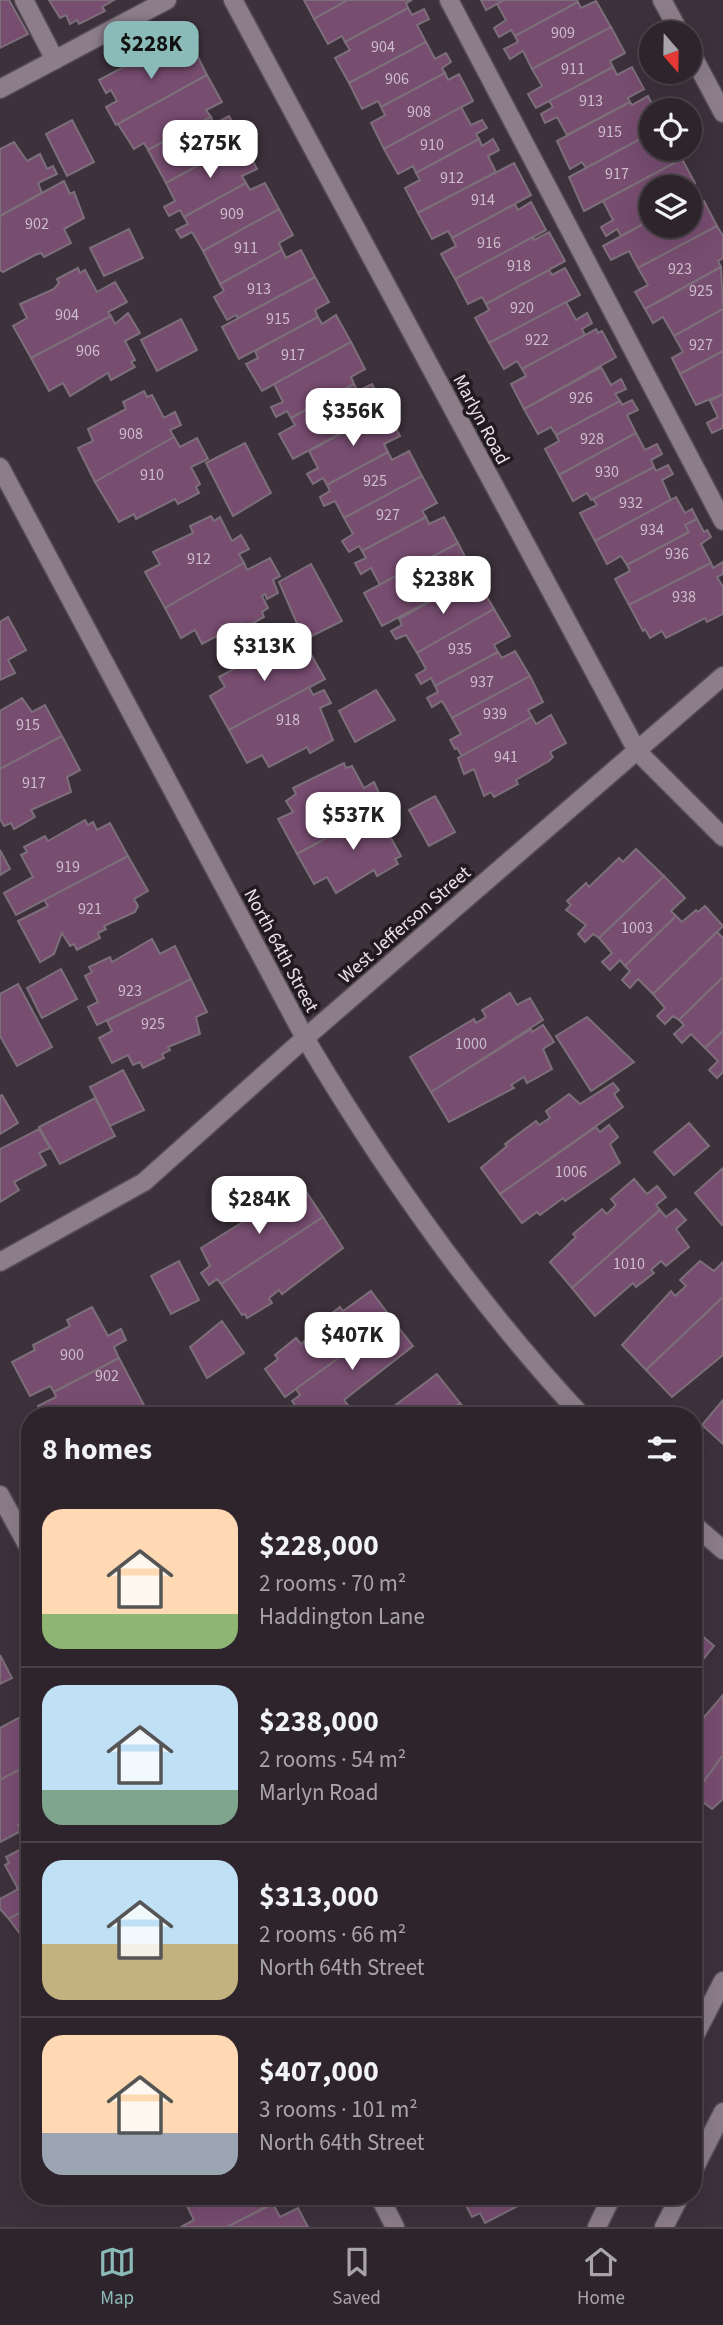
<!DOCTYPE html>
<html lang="en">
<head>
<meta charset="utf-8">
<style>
	:root { --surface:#2e252c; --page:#3a3138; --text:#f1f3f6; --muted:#a7a5a9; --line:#494248; --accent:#8bbbb9 }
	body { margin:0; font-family:"Source Sans 3",sans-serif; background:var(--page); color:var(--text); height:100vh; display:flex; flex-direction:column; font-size:26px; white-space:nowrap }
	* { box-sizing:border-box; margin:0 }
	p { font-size:23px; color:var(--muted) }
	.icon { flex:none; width:38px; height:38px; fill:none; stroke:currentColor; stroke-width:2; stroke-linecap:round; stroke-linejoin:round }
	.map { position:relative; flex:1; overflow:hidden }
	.side { position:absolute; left:21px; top:1407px; width:681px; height:798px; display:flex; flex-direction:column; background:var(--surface); border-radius:28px; box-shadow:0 7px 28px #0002,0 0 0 2px var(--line) }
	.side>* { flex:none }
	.needle { width:46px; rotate:160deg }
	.controls { position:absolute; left:639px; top:21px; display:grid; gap:14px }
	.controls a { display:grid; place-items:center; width:63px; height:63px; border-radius:50%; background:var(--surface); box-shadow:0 7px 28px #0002,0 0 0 2px var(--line); font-size:35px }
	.price { position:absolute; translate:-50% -60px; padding:0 16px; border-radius:14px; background:#fff; color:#222; font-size:23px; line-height:46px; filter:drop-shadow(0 2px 4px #0008) }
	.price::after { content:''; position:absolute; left:50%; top:42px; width:21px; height:16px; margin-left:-10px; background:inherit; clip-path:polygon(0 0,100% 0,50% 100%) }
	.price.on { background:var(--accent); color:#111 }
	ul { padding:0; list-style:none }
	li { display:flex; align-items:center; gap:21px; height:175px; padding:0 21px }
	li+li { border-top:2px solid var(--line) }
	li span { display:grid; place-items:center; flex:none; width:196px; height:140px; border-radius:21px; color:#555 }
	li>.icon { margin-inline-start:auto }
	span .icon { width:84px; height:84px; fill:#fffc; stroke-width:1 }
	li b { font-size:30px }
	h2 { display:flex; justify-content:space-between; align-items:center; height:84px; padding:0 21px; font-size:30px }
	.dock { display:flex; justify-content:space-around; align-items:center; height:98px; border-top:2px solid var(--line); background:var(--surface); font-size:19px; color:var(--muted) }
	.dock a { display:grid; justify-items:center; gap:4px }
	.dock .on { color:var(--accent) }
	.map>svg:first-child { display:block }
	.building { fill:#774d70; stroke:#7d6f7a; stroke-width:2 }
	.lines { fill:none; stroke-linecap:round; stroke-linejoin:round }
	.lane-casing { stroke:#574d55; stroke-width:21 }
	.street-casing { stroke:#574d55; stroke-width:21 }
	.lane { stroke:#8c7d89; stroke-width:18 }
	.street { stroke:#8c7d89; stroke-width:18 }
	.labels { text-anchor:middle; stroke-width:7; stroke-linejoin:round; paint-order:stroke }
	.number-label { font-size:16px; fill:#cdbdca }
	.street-label { font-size:19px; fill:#eae2e8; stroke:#211b1f }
</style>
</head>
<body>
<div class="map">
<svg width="723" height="2227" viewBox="0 0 723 2227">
	<rect width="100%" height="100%" fill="#3d313b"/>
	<!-- building -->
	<g class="building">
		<polygon points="0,0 9,0 28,34 0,48"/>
		<polygon points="49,0 114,0 102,7 105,11 79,24 77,20 70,24 66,15 60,18"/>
		<polygon points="304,0 348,0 314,19"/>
		<polygon points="348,0 412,0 406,3 408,8 345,42 342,36 328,44 314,19"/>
		<polygon points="481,0 504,0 486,10"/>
		<polygon points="504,0 577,0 578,2 515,36 511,30 499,37 494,28 506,20 497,4"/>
		<polygon points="596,1 611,27 532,69 523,51 510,59 504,49 518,42 515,36 578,2 581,8"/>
		<polygon points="408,8 412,15 424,9 429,19 417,25 426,42 349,83 335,58 350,50 345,42"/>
		<polygon points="611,27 625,53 610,61 613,67 536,108 528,94 542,86 532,69"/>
		<polygon points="426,42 435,59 446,53 451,62 442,68 445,73 381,107 378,101 362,109 349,83"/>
		<polygon points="169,43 177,58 194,49 207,75 116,125 106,107 117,101 111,90 106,93 99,80"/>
		<polygon points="613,67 617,75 632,67 644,89 628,98 630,102 567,135 557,117 545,123 541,114 553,107 549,101"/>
		<polygon points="445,73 448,80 459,74 473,101 384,149 371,123 385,115 381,107"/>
		<polygon points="207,75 222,102 206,110 211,117 148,150 144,143 134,149 118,124"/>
		<polygon points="648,96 655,110 651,110 651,123 644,127 648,135 586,168 582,162 570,169 557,141 630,102 632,105"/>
		<polygon points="461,107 471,125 482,120 487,128 476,134 479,139 416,173 413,166 398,174 384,149"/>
		<polygon points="229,116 243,141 166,183 148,150 211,117 214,124"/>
		<polygon points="72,120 94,162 67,176 46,134"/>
		<polygon points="648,135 651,149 676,149 682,159 584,211 569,177"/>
		<polygon points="479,139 482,146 493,139 499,150 488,156 496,172 418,213 405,188 420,180 416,173"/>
		<polygon points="243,141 257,169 242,176 246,183 184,217 180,210 169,216 164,207 175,201 166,183"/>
		<polygon points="14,142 27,161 40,154 47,169 53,166 57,174 38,183 42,193 0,216 0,149"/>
		<polygon points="682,159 695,183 687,187 651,187 651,220 621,236 617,229 606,236 601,227 613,220 603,201"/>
		<polygon points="514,163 531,195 452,238 448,231 432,239 418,213"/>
		<polygon points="64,181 70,194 74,192 84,218 64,229 71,243 44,257 41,253 35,255 3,272 0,270 0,216"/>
		<polygon points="246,183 250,190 265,183 279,209 203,251 192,232 181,238 176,230 188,224 184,217"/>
		<polygon points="704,201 717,226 638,268 629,251 611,260 603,246 651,220 651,226 690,226 690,207"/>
		<polygon points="531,202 546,230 455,279 441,254 456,246 452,238 515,204 518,210"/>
		<polygon points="279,209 293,235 279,243 282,250 220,284 203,251"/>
		<polygon points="717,226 723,236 723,258 718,261 721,267 645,309 635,292 648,285 638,268"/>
		<polygon points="129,229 143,258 104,276 90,248"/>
		<polygon points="549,232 565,261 486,304 482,297 468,304 455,279 533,237 534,240"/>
		<polygon points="282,250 286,258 301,250 315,277 238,318 236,315 227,320 214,297 224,291 220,284"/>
		<polygon points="721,267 723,309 674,336 663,317 653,323 645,309"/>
		<polygon points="78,268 80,273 85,270 97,292 115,282 127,302 108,312 111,316 31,358 13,326 27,318 20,304 54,289 59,283 57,279"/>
		<polygon points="565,268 580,295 489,343 475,318 489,310 486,304 549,270 552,275"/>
		<polygon points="315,277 329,302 315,310 318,317 239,359 222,327"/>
		<polygon points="566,302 576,320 587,313 592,323 582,329 585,335 522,369 517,361 504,369 489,343"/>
		<polygon points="723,309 723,351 680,374 672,358 683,352 674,336"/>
		<polygon points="128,313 140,333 125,341 135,360 131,362 135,367 111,380 108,373 70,396 63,383 49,391 31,358 111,316 115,324"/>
		<polygon points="336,315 351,342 262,391 246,364 258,358 255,351 318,317 322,324"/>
		<polygon points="181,319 197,350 157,371 141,340"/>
		<polygon points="596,329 598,333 602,331 616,357 524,409 511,384 526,376 522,369"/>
		<polygon points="351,342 365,369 351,377 354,384 291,418 287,411 276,417 271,407 283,402 274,384"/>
		<polygon points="723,351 723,394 696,405 680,374"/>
		<polygon points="601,367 611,385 621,379 626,389 615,394 620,401 556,435 551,427 538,434 524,409"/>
		<polygon points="354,384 358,391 372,384 386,409 293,459 279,434 295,425 291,418"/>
		<polygon points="144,391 147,397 152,395 164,418 175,412 181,425 170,430 174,437 95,482 78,448 93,441 88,429 126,409 123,402"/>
		<polygon points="723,394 723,428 712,433 707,423 718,417 710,401"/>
		<polygon points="632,400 638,410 627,415 636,433 559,475 545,449 559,441 556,435 620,401 622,405"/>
		<polygon points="386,409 400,436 384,444 388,452 327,485 323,478 313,484 307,474 318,468 309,451"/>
		<polygon points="636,433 645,450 657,444 662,454 651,460 654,467 593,499 591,500 587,493 573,501 559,475"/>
		<polygon points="174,437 180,447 197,438 208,459 191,467 200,484 196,487 199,493 178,504 175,499 136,519 134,514 119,522 95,482"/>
		<polygon points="245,443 271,493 233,516 206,463"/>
		<polygon points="409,451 422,476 344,518 335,501 324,506 320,497 330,491 327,485 388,452 392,460"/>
		<polygon points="668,465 673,474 662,480 671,500 595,541 580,513 597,505 593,499 654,467 656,471"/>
		<polygon points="422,476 437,503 422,511 426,517 362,551 359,546 349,552 342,541 353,534 344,518"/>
		<polygon points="676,497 685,513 692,509 697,519 685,525 689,532 627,565 621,556 607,564 595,541"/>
		<polygon points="211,516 214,521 220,517 232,541 241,535 249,549 239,554 244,563 165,608 145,572 160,564 153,552 193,533 190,526"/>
		<polygon points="426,517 429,524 444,517 458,543 380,585 371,568 361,574 355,563 366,558 362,551"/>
		<polygon points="697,519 704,532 707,530 711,537 701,544 711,563 629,605 615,579 630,571 627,565 689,532 685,525"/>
		<polygon points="458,543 472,570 458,577 462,584 382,626 364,593"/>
		<polygon points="270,558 280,576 273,580 278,593 267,599 265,594 262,596 268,608 262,612 264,617 244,628 241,623 202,644 195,630 181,638 165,608 244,563 247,570"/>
		<polygon points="723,562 723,574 717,577 723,587 723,614 707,622 705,618 666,638 662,631 650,638 645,629 643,631 629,605 711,563 713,568"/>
		<polygon points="311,564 342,621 304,640 279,582"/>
		<polygon points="478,582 494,609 417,653 406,635 396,639 391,631 402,625 399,619 462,584 466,592"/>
		<polygon points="494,609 510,636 494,645 498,652 435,686 431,678 421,684 416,675 426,669 417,653"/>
		<polygon points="8,617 26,650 8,660 15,673 0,680 0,622"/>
		<polygon points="278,638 281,644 284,642 296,664 312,656 325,679 229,730 210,696 225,687 219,677 258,656 255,650"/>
		<polygon points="515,651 530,676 452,718 442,701 432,707 427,698 438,692 435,686 498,652 502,658"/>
		<polygon points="530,676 543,702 528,710 532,717 462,756 457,748 455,749 450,740 461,734 452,718"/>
		<polygon points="309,687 313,695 324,690 331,703 320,708 333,740 310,753 307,747 269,767 262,755 247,763 229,730"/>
		<polygon points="376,690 395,720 355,742 339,711"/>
		<polygon points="22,698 32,712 45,705 62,736 0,769 0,711"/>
		<polygon points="551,715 566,743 550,752 553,757 549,761 516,780 518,784 494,797 491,792 484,796 474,769 464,774 458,758 532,717 536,724"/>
		<polygon points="62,736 80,770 67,777 71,792 31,810 35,817 14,829 11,823 4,826 0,819 0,769"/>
		<polygon points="344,763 346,768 352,766 364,788 374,782 380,795 370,800 376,811 297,854 278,819 293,812 286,801 296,794 293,788"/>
		<polygon points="435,796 455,832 429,846 409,810"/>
		<polygon points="376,811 381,819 391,813 398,825 387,831 401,856 395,859 398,864 377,876 374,870 336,893 327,877 314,884 297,854"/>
		<polygon points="85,820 88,825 93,822 97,830 110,823 128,856 16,915 4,893 33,877 21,855 27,852 24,847 45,836 48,841"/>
		<polygon points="636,849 664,876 599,938 593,934 585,942 578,934 586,925 566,910 571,905 567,901 586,883 589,887 619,858 623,862"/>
		<polygon points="0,850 10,869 0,875"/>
		<polygon points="128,856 148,891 134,899 138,906 135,912 104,926 106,929 98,933 100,938 77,950 74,944 70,946 62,933 54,954 40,962 18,921 48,906 44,900"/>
		<polygon points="664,876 685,898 671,911 676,916 625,966 620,960 610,970 602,962 612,953 599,938"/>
		<polygon points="705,906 723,926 653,994 638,979 630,988 622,980 630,971 625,966 676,916 682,922 696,910 698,912"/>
		<polygon points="717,932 723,938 723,977 679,1020 673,1016 665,1024 657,1016 665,1008 653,994"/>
		<polygon points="152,939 160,954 175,946 191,979 97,1025 88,1007 98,1002 85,976 92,972 89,967 110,957 112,962"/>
		<polygon points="61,969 77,999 42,1018 27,988"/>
		<polygon points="723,977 723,1031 705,1048 691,1034 682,1043 674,1034 684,1025 679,1020"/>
		<polygon points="191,979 207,1012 196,1017 200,1034 168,1047 170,1050 162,1054 164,1058 143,1068 140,1062 133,1065 128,1055 112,1063 99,1038 112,1031 107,1021"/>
		<polygon points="18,984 52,1047 17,1066 0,1036 0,994"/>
		<polygon points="510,993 517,1005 530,998 543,1020 431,1092 410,1057 474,1019 476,1023 486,1017 482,1010"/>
		<polygon points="587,1017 634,1062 591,1091 556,1036"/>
		<polygon points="543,1025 554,1042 543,1049 552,1069 527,1083 524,1077 511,1085 514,1088 449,1122 431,1092 531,1029 532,1032"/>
		<polygon points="723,1031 723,1072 717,1078 709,1070 718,1061 705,1048"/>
		<polygon points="123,1070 144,1110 110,1126 90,1087"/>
		<polygon points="613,1083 619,1090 614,1094 623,1107 500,1194 481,1168 507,1146 505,1144 536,1121 539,1125 550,1118 546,1111 569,1094 580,1104"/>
		<polygon points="2,1095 18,1123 0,1134 0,1096"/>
		<polygon points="95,1098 115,1136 60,1164 39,1127"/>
		<polygon points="689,1123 709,1146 674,1175 654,1152"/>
		<polygon points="609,1125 618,1137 610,1144 620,1163 565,1201 563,1198 540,1215 537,1212 522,1223 500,1194 596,1127 600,1132"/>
		<polygon points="39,1129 50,1148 39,1153 46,1165 14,1182 19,1190 0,1202 0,1149"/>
		<polygon points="723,1168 723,1224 722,1225 695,1193"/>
		<polygon points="634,1179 647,1194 657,1186 666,1197 656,1205 660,1210 572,1288 550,1262 576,1237 573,1234 602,1209 607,1214 616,1205 611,1199"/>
		<polygon points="303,1187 323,1217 221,1284 217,1279 209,1285 201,1273 210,1266 201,1248 272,1204 274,1207"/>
		<polygon points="676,1209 686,1220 676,1229 689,1247 666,1266 661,1261 651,1270 654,1273 636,1287 633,1283 595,1316 572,1288 660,1210 666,1217"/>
		<polygon points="323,1217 343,1248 282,1294 279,1290 269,1298 272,1303 247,1318 245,1314 242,1315 221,1284"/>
		<polygon points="179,1261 199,1300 171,1314 151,1276"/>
		<polygon points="700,1261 714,1271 723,1262 723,1297 646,1370 622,1345 671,1291 675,1296 686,1286 680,1280"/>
		<polygon points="371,1291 392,1319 285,1397 265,1369 278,1359 275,1355 296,1338 301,1344 312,1335 309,1331 340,1307 343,1311"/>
		<polygon points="723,1297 723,1355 672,1397 646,1370"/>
		<polygon points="92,1307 108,1336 121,1329 126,1340 114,1347 119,1358 54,1392 50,1386 30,1396 12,1362 35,1350 33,1345 70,1326 67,1320"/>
		<polygon points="392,1319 413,1346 344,1400 348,1405 334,1416 314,1416 308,1407 301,1414 292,1401 300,1395 296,1389"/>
		<polygon points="222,1321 244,1353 207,1378 190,1347"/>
		<polygon points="119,1358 145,1407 128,1416 43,1416 38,1406 56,1397 54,1392"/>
		<polygon points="437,1374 460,1403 445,1416 381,1416"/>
		<polygon points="723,1400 723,1444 702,1425"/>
		<polygon points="460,1403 471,1416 445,1416"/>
		<polygon points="693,1628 714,1646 693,1672"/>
		<polygon points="0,1655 12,1678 0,1684"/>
		<polygon points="723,1695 723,1755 694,1795 693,1738 700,1730 699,1723"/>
		<polygon points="30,1712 30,1764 0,1780 0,1728"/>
		<polygon points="723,1755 723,1799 712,1809 694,1795"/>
		<polygon points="30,1764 30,1818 18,1825 21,1831 0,1842 0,1780"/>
		<polygon points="29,1845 30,1907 9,1919 0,1909 0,1899 18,1889 5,1865 9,1863 6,1857"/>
		<polygon points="30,1907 30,1931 21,1935 9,1919"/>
		<polygon points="185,2196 268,2196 269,2199 267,2200 269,2205 227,2227 181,2227 194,2220 183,2198"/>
		<polygon points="461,2196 537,2196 485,2223 480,2213 472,2217"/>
		<polygon points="273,2204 280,2217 298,2208 308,2227 227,2227"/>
	</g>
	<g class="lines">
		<!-- lane casing -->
		<g class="lane-casing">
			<g id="lane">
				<polyline points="24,0 55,60"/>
				<polyline points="449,0 723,521"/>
			</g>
		</g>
		<!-- street casing -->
		<g class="street-casing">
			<g id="street">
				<polyline points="233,0 637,751 723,837"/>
				<polyline points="662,0 680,33"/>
				<polyline points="690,51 723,113"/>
				<polyline points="0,89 167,0"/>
				<path d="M0 467 305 1038C385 1173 475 1301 582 1416"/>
				<polyline points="0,1262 144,1182 305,1038 723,676"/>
				<polyline points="0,1495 30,1550"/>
				<polyline points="693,1524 723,1550"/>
				<polyline points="693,2039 723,1981"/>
				<polyline points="693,2171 723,2112"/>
				<polyline points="379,2196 395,2227"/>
				<polyline points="597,2227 612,2196"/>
				<polyline points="664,2227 680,2196"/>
			</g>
		</g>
		<!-- lane -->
		<use href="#lane" class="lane"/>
		<!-- street -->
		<use href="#street" class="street"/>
	</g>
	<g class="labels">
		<!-- number labels -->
		<g class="number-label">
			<text x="563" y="38">909</text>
			<text x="383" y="52">904</text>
			<text x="573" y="74">911</text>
			<text x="397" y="84">906</text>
			<text x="591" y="106">913</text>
			<text x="419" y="117">908</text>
			<text x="610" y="137">915</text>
			<text x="432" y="150">910</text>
			<text x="617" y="179">917</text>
			<text x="452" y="183">912</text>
			<text x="483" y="205">914</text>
			<text x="232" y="219">909</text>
			<text x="37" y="229">902</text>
			<text x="489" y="248">916</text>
			<text x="246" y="253">911</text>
			<text x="519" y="271">918</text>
			<text x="680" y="274">923</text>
			<text x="259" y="294">913</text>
			<text x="701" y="296">925</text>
			<text x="522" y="313">920</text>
			<text x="67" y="320">904</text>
			<text x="278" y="324">915</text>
			<text x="537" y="345">922</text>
			<text x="701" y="350">927</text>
			<text x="88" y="356">906</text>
			<text x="293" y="360">917</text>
			<text x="581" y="403">926</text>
			<text x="131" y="439">908</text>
			<text x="592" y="444">928</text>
			<text x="607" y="477">930</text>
			<text x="152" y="480">910</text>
			<text x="375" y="486">925</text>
			<text x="631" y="508">932</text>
			<text x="388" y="520">927</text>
			<text x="652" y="535">934</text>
			<text x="677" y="559">936</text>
			<text x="199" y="564">912</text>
			<text x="684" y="602">938</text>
			<text x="460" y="654">935</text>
			<text x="482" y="687">937</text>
			<text x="495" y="719">939</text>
			<text x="288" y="725">918</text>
			<text x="28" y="730">915</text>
			<text x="506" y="762">941</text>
			<text x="34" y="788">917</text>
			<text x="68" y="872">919</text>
			<text x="90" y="914">921</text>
			<text x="637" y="933">1003</text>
			<text x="130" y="996">923</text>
			<text x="153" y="1029">925</text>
			<text x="471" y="1049">1000</text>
			<text x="571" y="1177">1006</text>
			<text x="629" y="1269">1010</text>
			<text x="72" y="1360">900</text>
			<text x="107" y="1381">902</text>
		</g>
		<!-- street labels -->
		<g class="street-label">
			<text transform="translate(482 419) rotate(62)" y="7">Marlyn Road</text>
			<text transform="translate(404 924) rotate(-41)" y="7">West Jefferson Street</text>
			<text transform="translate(282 950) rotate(62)" y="7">North 64th Street</text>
		</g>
	</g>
</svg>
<div class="controls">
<a><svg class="needle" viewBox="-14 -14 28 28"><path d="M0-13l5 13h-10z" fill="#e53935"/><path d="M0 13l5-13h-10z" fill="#a7a5a9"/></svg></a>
<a><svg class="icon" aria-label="locate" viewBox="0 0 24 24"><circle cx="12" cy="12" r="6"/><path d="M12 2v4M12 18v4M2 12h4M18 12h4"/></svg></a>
<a><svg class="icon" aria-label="layers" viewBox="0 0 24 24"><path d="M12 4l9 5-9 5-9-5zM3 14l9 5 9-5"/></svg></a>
</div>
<b class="price on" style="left:151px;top:81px">$228K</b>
<b class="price" style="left:210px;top:180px">$275K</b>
<b class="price" style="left:353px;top:448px">$356K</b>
<b class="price" style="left:443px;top:616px">$238K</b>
<b class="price" style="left:264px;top:683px">$313K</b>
<b class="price" style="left:353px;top:852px">$537K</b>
<b class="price" style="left:259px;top:1236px">$284K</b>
<b class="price" style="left:352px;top:1372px">$407K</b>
<section class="side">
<h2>8 homes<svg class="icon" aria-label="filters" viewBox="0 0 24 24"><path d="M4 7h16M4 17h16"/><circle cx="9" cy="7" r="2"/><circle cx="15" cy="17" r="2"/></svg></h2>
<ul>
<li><span style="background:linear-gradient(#ffd9b3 75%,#8fb573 0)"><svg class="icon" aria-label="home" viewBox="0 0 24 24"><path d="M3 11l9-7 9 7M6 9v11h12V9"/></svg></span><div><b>$228,000</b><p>2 rooms · 70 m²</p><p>Haddington Lane</p></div></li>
<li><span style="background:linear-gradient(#bfe0f5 75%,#7fa58c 0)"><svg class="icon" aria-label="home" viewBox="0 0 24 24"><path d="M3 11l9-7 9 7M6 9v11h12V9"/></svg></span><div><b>$238,000</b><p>2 rooms · 54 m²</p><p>Marlyn Road</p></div></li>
<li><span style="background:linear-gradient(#bfe0f5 60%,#c2b280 0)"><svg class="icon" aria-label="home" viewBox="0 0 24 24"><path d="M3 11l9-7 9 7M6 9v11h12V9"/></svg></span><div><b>$313,000</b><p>2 rooms · 66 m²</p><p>North 64th Street</p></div></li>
<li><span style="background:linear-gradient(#ffd9b3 70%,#9aa5b1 0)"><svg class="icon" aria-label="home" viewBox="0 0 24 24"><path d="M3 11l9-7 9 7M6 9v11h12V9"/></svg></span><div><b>$407,000</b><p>3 rooms · 101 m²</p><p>North 64th Street</p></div></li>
</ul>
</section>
</div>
<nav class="dock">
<a class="on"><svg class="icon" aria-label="map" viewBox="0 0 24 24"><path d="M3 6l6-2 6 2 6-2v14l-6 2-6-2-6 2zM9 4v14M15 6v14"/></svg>Map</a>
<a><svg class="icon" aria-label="saved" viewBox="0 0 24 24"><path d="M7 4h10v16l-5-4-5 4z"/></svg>Saved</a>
<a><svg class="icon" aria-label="home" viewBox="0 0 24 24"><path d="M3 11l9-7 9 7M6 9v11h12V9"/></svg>Home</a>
</nav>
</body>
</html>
